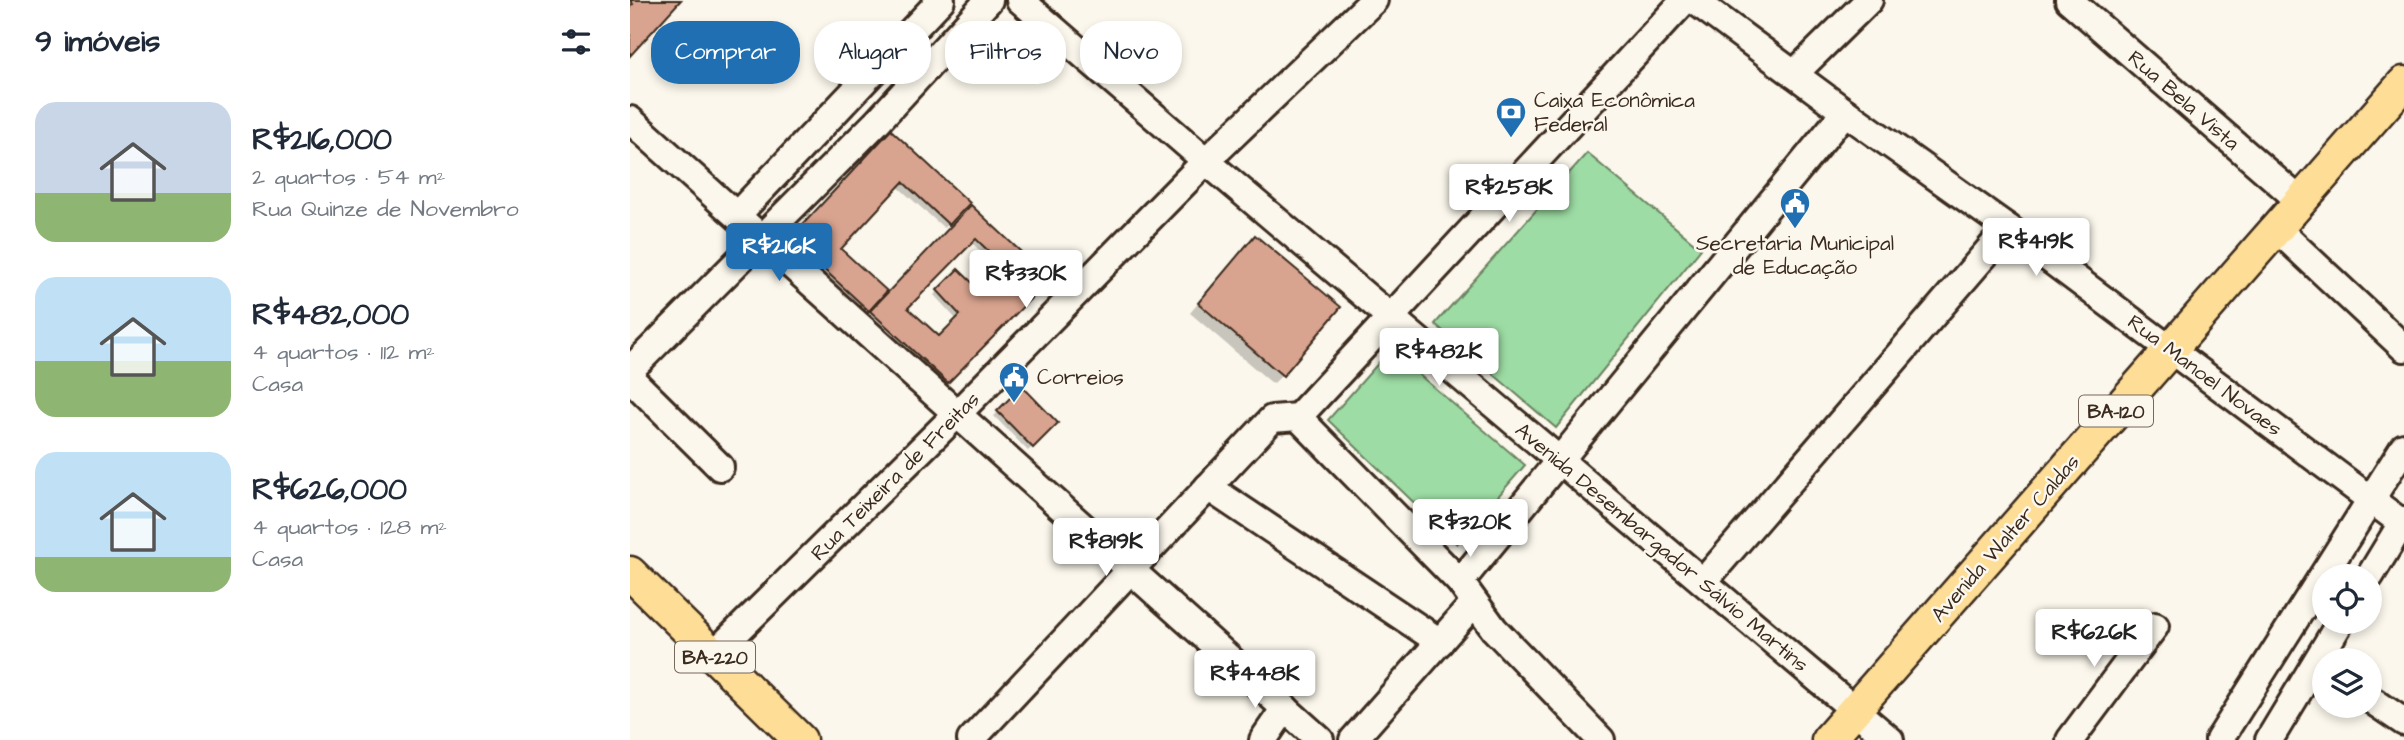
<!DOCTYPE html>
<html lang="pt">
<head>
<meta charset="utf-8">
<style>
	:root { --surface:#fff; --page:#f6f6f7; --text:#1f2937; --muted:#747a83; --accent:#1f6fb2 }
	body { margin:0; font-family:"Architects Daughter",sans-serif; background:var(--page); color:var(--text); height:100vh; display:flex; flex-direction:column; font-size:26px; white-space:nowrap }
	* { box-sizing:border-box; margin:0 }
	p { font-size:23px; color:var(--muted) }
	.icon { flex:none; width:38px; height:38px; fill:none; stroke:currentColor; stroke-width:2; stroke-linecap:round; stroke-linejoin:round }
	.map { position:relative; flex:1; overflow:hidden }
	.details { display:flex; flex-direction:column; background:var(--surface); width:630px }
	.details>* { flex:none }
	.hud { position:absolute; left:21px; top:21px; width:665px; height:63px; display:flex; gap:14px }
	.buttons { position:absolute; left:1682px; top:564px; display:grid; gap:14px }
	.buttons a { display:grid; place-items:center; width:70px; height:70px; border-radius:50%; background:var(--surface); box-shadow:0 4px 10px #0003; font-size:35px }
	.price { position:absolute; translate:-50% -60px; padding:0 16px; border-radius:7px; background:#fff; color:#222; font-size:23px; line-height:46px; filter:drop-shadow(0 2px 4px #0008) }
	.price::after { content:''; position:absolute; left:50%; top:42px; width:21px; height:16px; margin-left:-10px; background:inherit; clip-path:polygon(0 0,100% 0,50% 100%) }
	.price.active { background:var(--accent); color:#fff }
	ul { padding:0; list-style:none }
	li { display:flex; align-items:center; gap:21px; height:175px; padding:0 35px }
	li span { display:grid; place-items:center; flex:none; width:196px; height:140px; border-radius:21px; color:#555 }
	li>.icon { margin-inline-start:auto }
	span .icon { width:84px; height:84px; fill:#fffc; stroke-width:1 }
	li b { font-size:30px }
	h2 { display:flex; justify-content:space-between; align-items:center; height:84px; padding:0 35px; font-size:30px }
	.tag { padding:0 24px; border-radius:28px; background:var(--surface); box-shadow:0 4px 10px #0003; font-size:24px; line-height:63px }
	.tag.active { background:var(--accent); color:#fff }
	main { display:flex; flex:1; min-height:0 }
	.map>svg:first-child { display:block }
	.green { fill:#9ddca4; stroke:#6c8361; stroke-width:2 }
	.shadow { fill:#0003; fill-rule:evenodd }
	.building { fill:#d9a48f; stroke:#3b2a1e; stroke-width:2; fill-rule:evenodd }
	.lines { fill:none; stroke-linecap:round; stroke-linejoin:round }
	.minor-casing { stroke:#3b2a1e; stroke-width:32 }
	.major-casing { stroke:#3b2a1e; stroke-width:37 }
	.minor { stroke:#fbf7ec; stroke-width:26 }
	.major { stroke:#fedd96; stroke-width:32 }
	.labels { text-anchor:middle; stroke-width:5; stroke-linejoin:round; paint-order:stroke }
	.shield { fill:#fbf7ec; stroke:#75685c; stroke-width:2 }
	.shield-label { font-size:19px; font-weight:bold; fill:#3b2a1e }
	.poi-label { font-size:21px; fill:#3b2a1e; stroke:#fbf7ec; text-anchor:start }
	.street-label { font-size:21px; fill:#3b2a1e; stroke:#fbf7ec }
</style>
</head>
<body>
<main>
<section class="details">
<h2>9 imóveis<svg class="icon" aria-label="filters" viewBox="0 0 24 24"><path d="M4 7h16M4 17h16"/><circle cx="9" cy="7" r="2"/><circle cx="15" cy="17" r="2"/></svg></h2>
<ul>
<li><span style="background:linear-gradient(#c9d6e8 65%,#8fb573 0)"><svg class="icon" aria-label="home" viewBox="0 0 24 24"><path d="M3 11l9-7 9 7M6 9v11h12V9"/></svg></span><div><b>R$216,000</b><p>2 quartos · 54 m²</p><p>Rua Quinze de Novembro</p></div></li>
<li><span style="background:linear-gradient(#bfe0f5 60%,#8fb573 0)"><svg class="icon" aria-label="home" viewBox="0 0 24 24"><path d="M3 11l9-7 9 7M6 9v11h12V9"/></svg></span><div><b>R$482,000</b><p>4 quartos · 112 m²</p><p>Casa</p></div></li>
<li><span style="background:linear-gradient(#bfe0f5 75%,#8fb573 0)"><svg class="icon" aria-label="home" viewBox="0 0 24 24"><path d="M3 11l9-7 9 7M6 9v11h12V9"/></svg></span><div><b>R$626,000</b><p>4 quartos · 128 m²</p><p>Casa</p></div></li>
</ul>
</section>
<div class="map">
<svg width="1774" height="740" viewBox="0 0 1774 740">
	<rect width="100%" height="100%" fill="#fbf7ec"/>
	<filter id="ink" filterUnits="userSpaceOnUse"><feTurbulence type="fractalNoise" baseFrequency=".0143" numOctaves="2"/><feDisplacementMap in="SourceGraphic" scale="14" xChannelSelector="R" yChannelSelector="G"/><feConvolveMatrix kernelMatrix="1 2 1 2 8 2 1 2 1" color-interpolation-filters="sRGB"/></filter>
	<g filter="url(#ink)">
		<!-- green -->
		<g class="green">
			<polygon points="957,153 1071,249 926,428 805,324"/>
			<polygon points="760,350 895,465 827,544 698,420"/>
		</g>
		<!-- shadow -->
		<g class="shadow">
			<path d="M261 132 337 203 314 228 267 186 209 249 258 295 341 207 418 279 313 386 157 243ZM341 242 374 274 352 294 328 271 304 295 327 320 309 338 276 308Z"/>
			<polygon points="616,246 652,375 643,384 560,313"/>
			<polygon points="392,389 426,423 398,451 364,416"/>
		</g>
		<!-- building -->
		<g class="building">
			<polygon points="0,0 51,0 0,56 0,6 3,4"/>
			<polygon points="261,130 340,203 319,225 273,182 211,249 257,291 239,311 160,238"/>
			<path d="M341 205 420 279 318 383 240 311ZM346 239 377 269 352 292 328 269 307 290 330 315 309 336 278 308Z"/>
			<polygon points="625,235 711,307 653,376 568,303"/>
			<polygon points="392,386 428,423 403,448 367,411"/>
		</g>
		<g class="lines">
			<!-- minor casing -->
			<g class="minor-casing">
				<g id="minor">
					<polyline points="390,0 576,161 1260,740"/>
					<polyline points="1064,0 1215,112 1378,228 1772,523"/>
					<polyline points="1439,0 1669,200"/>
					<polyline points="1164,74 1239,0"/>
					<polyline points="0,120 690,740"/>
					<polyline points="108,214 311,0"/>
					<polyline points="1646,228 1774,348"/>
					<polyline points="0,370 246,123 359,0"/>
					<polyline points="0,378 90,467"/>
					<polyline points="668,417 1055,0"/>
					<polyline points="668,417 830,582 864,629 971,740"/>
					<polyline points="578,487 810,642"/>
					<polyline points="1740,576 1774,520"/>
					<polyline points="1074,581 1378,228"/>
					<polyline points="830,582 1215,112"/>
					<polyline points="83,655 328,413 576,161 744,0"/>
					<polyline points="1740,699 1774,722"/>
					<polyline points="341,740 642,419 668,417"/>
					<polyline points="633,740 655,708"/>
					<polyline points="723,740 844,603"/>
					<polyline points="1440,740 1525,626"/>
					<polyline points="1589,740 1774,447"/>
					<polyline points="1639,740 1711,621"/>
				</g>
			</g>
			<!-- major casing -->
			<g class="major-casing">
				<g id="major">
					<polyline points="0,573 170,740"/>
					<polyline points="1198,740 1774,83"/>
				</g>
			</g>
			<!-- minor -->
			<use href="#minor" class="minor"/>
			<!-- major -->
			<use href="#major" class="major"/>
		</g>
	</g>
	<!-- icons -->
	<defs>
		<g id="bank-pin" transform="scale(1.575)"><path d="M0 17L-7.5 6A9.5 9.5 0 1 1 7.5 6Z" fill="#1f6fb2" stroke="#fbf7ec"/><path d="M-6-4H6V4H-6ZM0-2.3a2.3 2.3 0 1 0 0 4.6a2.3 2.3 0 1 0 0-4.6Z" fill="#fff"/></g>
		<g id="civic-pin" transform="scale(1.575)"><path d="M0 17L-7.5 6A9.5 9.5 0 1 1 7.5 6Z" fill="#1f6fb2" stroke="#fbf7ec"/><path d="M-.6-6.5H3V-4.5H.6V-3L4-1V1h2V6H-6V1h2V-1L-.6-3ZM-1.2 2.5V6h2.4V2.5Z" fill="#fff"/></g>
	</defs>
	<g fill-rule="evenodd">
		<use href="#bank-pin" x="881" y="112"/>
		<use href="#civic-pin" x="1165" y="203"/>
		<use href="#civic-pin" x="384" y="377"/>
	</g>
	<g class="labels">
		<!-- shield labels -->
		<g class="shield">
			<rect x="1449" y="395.5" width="74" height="31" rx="5"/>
			<rect x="45" y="641.5" width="80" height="31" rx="5"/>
		</g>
		<g class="shield-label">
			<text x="1486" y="418">BA-120</text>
			<text x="85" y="664">BA-220</text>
		</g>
		<!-- poi labels -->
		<g class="poi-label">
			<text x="904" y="107">Caixa Econômica<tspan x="904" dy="24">Federal</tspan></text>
			<text x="1165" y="250" text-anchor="middle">Secretaria Municipal<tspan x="1165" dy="24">de Educação</tspan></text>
			<text x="407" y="384">Correios</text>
		</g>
		<!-- street labels -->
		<g class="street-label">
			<text transform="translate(1554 100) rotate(41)" y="7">Rua Bela Vista</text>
			<text transform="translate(1575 375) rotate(37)" y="7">Rua Manoel Novaes</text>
			<text transform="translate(265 476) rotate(-45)" y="7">Rua Teixeira de Freitas</text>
			<text transform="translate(1375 538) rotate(-49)" y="7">Avenida Walter Caldas</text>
			<text transform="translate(1032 547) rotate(40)" y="7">Avenida Desembargador Sálvio Martins</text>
		</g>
	</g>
</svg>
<div class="buttons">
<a><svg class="icon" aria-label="locate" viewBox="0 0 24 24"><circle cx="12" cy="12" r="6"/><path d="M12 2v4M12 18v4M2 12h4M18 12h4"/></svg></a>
<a><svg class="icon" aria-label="layers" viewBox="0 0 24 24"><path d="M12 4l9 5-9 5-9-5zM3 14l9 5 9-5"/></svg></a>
</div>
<b class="price" style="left:879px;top:224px">R$258K</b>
<b class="price" style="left:1406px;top:278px">R$419K</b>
<b class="price active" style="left:149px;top:283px">R$216K</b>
<b class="price" style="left:396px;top:310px">R$330K</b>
<b class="price" style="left:809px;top:388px">R$482K</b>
<b class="price" style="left:840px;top:559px">R$320K</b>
<b class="price" style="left:476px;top:578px">R$819K</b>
<b class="price" style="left:1464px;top:669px">R$626K</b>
<b class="price" style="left:625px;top:710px">R$448K</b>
<div class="hud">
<a class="tag active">Comprar</a>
<a class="tag">Alugar</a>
<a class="tag">Filtros</a>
<a class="tag">Novo</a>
</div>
</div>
</main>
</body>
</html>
